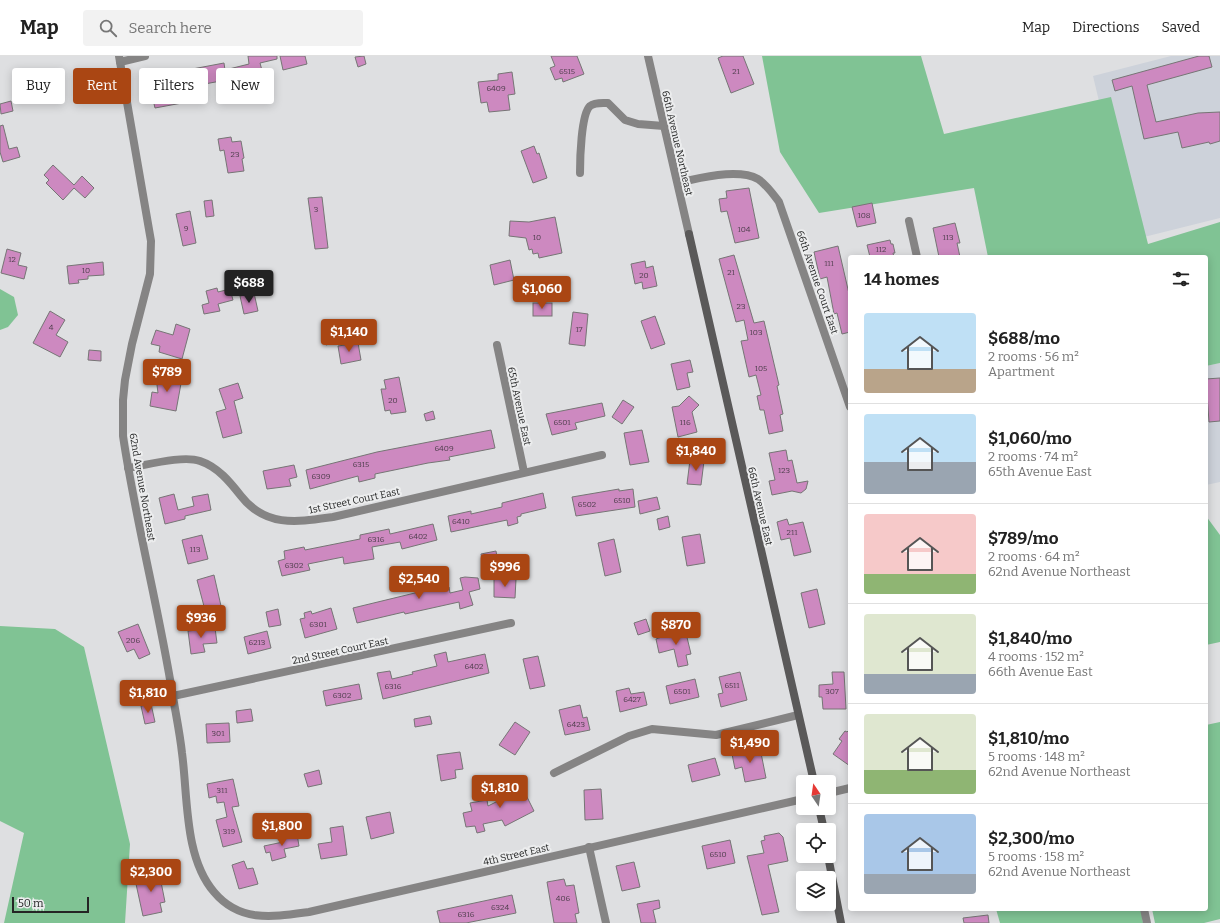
<!DOCTYPE html>
<html lang="en">
<head>
<meta charset="utf-8">
<style>
	:root { --surface:#fff; --page:#f2f2f2; --text:#222; --muted:#767676; --line:#e0e0e0; --accent:#aa4613 }
	body { margin:0; font-family:Bitter,serif; background:var(--page); color:var(--text); height:100vh; display:flex; flex-direction:column; font-size:15px; white-space:nowrap }
	* { box-sizing:border-box; margin:0 }
	p { font-size:13px; color:var(--muted) }
	.icon { flex:none; width:22px; height:22px; fill:none; stroke:currentColor; stroke-width:2; stroke-linecap:round; stroke-linejoin:round }
	.map { position:relative; flex:1; overflow:hidden }
	.side { position:absolute; left:848px; top:199px; width:360px; height:656px; display:flex; flex-direction:column; background:var(--surface); border-radius:4px; box-shadow:0 2px 10px #0003 }
	.side>* { flex:none }
	.guide { position:absolute; left:12px; top:12px; width:380px; height:36px; display:flex; gap:8px }
	.needle { width:26px; rotate:347deg }
	.controls { position:absolute; left:796px; top:719px; display:grid; gap:8px }
	.controls a { display:grid; place-items:center; width:40px; height:40px; border-radius:4px; background:var(--surface); box-shadow:0 2px 10px #0003; font-size:20px }
	.scale { position:absolute; left:12px; bottom:10px; width:77px; box-sizing:border-box; padding-left:4px; border:2px solid #242525; border-top:0; font-size:11px; line-height:14px; white-space:nowrap; color:#242525; -webkit-text-stroke:3px #ecedee; paint-order:stroke }
	.price { position:absolute; translate:-50% -34px; padding:0 9px; border-radius:4px; background:var(--accent); color:#fff; font-size:13px; line-height:26px; filter:drop-shadow(0 1px 2px #0008) }
	.price::after { content:''; position:absolute; left:50%; top:24px; width:12px; height:9px; margin-left:-6px; background:inherit; clip-path:polygon(0 0,100% 0,50% 100%) }
	.price.active { background:#222; color:#fff }
	ul { padding:0; list-style:none }
	li { display:flex; align-items:center; gap:12px; height:100px; padding:0 16px }
	li+li { border-top:1px solid var(--line) }
	li span { display:grid; place-items:center; flex:none; width:112px; height:80px; border-radius:4px; color:#555 }
	li>.icon { margin-inline-start:auto }
	span .icon { width:48px; height:48px; fill:#fffc; stroke-width:1 }
	li b { font-size:17px }
	h2 { display:flex; justify-content:space-between; align-items:center; height:48px; padding:0 16px; font-size:17px }
	.tag { padding:0 14px; border-radius:4px; background:var(--surface); box-shadow:0 2px 10px #0003; font-size:14px; line-height:36px }
	.tag.active { background:var(--accent); color:#fff }
	header { display:flex; align-items:center; gap:24px; box-sizing:border-box; height:56px; padding:0 20px; background:var(--surface); border-bottom:1px solid var(--line) }
	header strong { font-size:19px }
	nav { display:flex; gap:22px; margin-inline-start:auto; font-size:14px }
	.search { width:280px; height:36px; background:var(--page); display:flex; align-items:center; gap:10px; box-sizing:border-box; padding:0 14px; border-radius:4px; color:var(--muted); font-size:15px }
	.map>svg:first-child { display:block }
	.built { fill:#cdd2da }
	.green { fill:#80c394 }
	.building { fill:#cd89c0; stroke:#767575 }
	.lines { fill:none; stroke-linecap:round; stroke-linejoin:round }
	.street { stroke:#858484; stroke-width:8 }
	.secondary { stroke:#5a5959; stroke-width:8 }
	.labels { text-anchor:middle; stroke-width:4; stroke-linejoin:round; paint-order:stroke }
	.number-label { font-size:8px; fill:#4e3e4c }
	.street-label { font-size:10px; fill:#242525; stroke:#ecedee }
</style>
</head>
<body>
<header>
<strong>Map</strong>
<div class="search"><svg class="icon" aria-label="search" viewBox="0 0 24 24"><circle cx="10" cy="10" r="6"/><path d="M15 15l6 6"/></svg>Search here</div>
<nav><a>Map</a><a>Directions</a><a>Saved</a></nav>
</header>
<div class="map">
<svg width="1220" height="867" viewBox="0 0 1220 867">
	<rect width="100%" height="100%" fill="#dedfe1"/>
	<!-- built -->
	<g class="built">
		<polygon points="1171,0 1220,0 1220,162 1132,184 1093,20"/>
		<polygon points="1220,307 1220,426 1206,429 1206,310"/>
	</g>
	<!-- green -->
	<g class="green">
		<polygon points="762,0 921,0 944,78 1111,41 1148,188 1220,166 1220,307 1206,310 1206,201 988,201 974,132 819,157 780,96"/>
		<polygon points="0,233 14,241 18,259 8,271 0,274"/>
		<polygon points="1206,460 1220,479 1220,586 1206,589"/>
		<polygon points="0,570 55,573 84,591 130,788 125,867 4,867 24,777 0,765"/>
		<polygon points="1220,666 1220,863 1204,867 1155,867 1152,853 1206,853 1206,669"/>
		<polygon points="996,853 1141,853 1143,867 1000,867"/>
	</g>
	<!-- building -->
	<g class="building">
		<polygon points="248,0 277,0 277,3 260,7 264,22 238,28 237,22 183,32 185,40 181,41 182,47 155,52 150,31 168,27 166,18 224,7 225,14 249,8"/>
		<polygon points="280,0 305,0 307,8 283,14"/>
		<polygon points="364,0 366,8 358,11 355,1"/>
		<polygon points="551,0 577,0 584,18 563,26 562,22 555,24 550,12 555,10"/>
		<polygon points="723,0 743,0 754,28 731,37 718,2"/>
		<polygon points="1199,0 1209,0 1212,11 1147,29 1156,66 1198,57 1220,56 1220,85 1210,88 1209,86 1182,92 1178,76 1144,83 1132,30 1115,35 1112,24"/>
		<polygon points="512,16 515,38 508,39 510,54 489,56 487,46 481,47 478,26 498,24 498,18"/>
		<polygon points="11,45 13,55 1,58 0,48"/>
		<polygon points="3,69 9,93 17,91 20,101 3,106 0,96 0,70"/>
		<polygon points="231,81 232,86 241,85 244,102 242,103 244,115 228,117 224,94 220,95 218,83"/>
		<polygon points="534,90 537,98 539,97 547,122 533,127 521,95"/>
		<polygon points="53,109 74,129 82,120 94,132 85,142 74,132 63,144 46,127 49,124 44,119"/>
		<polygon points="749,132 759,182 735,187 727,155 721,156 719,143 727,142 726,135"/>
		<polygon points="322,141 328,192 315,193 308,142"/>
		<polygon points="212,144 214,160 206,161 204,145"/>
		<polygon points="872,147 876,167 857,171 852,151"/>
		<polygon points="190,155 196,187 183,190 176,158"/>
		<polygon points="555,161 562,197 539,202 538,197 533,198 532,193 529,194 526,182 509,180 510,165 529,166"/>
		<polygon points="955,167 960,187 957,187 960,201 939,201 933,172"/>
		<polygon points="890,184 891,188 893,188 895,197 893,197 894,201 870,201 867,189"/>
		<polygon points="838,190 850,242 850,276 842,278 837,257 834,258 827,221 820,223 814,196"/>
		<polygon points="7,193 21,197 18,209 27,211 24,223 1,217"/>
		<polygon points="734,199 754,267 764,265 779,329 777,330 783,358 780,359 783,375 769,378 764,354 760,354 757,340 761,339 756,319 749,321 741,285 748,284 744,264 736,266 719,203"/>
		<polygon points="510,204 514,224 494,229 490,209"/>
		<polygon points="645,205 646,212 653,210 657,230 643,233 642,226 635,228 631,208"/>
		<polygon points="103,206 104,219 88,220 88,223 78,224 79,227 69,228 67,210"/>
		<polygon points="217,232 218,236 230,233 233,244 218,248 220,255 204,258 202,249 209,247 206,235"/>
		<polygon points="254,237 258,255 244,258 240,240"/>
		<rect x="533" y="247" width="19" height="13"/>
		<polygon points="50,255 65,264 56,279 68,286 60,301 33,287"/>
		<polygon points="573,256 588,258 585,290 569,288"/>
		<polygon points="655,260 665,288 651,293 641,265"/>
		<polygon points="176,268 190,273 182,303 159,296 160,290 151,288 156,274 173,279"/>
		<polygon points="334,279 336,286 326,289 324,282"/>
		<polygon points="358,287 361,304 341,308 338,290"/>
		<polygon points="89,294 101,295 101,305 88,304"/>
		<polygon points="690,304 693,316 687,317 690,331 677,334 671,308"/>
		<polygon points="166,320 182,322 176,355 150,350 152,336 158,337 156,321"/>
		<polygon points="399,321 406,356 391,358 390,354 385,355 381,333 386,333 384,324"/>
		<polygon points="1220,322 1220,365 1209,366 1206,323"/>
		<polygon points="238,327 243,342 234,345 242,377 223,382 216,356 226,353 219,333"/>
		<polygon points="689,340 699,349 692,356 697,376 678,381 672,351 679,350"/>
		<polygon points="623,344 634,351 622,368 612,361"/>
		<polygon points="602,347 605,360 575,367 577,373 552,379 546,358"/>
		<polygon points="433,355 435,363 426,365 424,358"/>
		<polygon points="491,374 495,392 449,401 450,404 428,407 375,418 375,422 359,426 358,420 310,433 306,414 377,396"/>
		<polygon points="642,374 649,406 630,409 624,377"/>
		<polygon points="786,394 788,405 792,404 797,427 808,425 806,433 801,437 792,435 772,439 769,425 775,424 769,397"/>
		<polygon points="690,404 704,405 701,429 687,428"/>
		<polygon points="294,409 297,421 289,423 291,430 267,433 263,415"/>
		<polygon points="619,433 619,435 633,433 635,451 576,460 572,441"/>
		<polygon points="543,437 546,452 521,458 521,460 517,461 518,467 508,470 507,464 451,476 448,460 471,455 471,458 502,451 502,447"/>
		<polygon points="174,438 178,454 194,450 192,441 208,438 211,454 185,460 185,463 165,468 159,442"/>
		<polygon points="657,441 660,453 640,458 638,445"/>
		<polygon points="668,460 670,471 659,474 657,463"/>
		<polygon points="787,463 789,469 803,466 811,496 794,500 790,482 781,484 777,466"/>
		<polygon points="433,468 437,484 402,493 400,486 372,491 374,503 344,508 343,501 308,508 310,514 282,520 278,505 285,503 284,495 304,491 305,494 360,483 360,479 389,473 390,478"/>
		<polygon points="700,478 705,507 687,510 682,481"/>
		<polygon points="202,479 208,503 188,508 182,484"/>
		<polygon points="614,483 621,516 605,520 598,487"/>
		<polygon points="496,495 498,507 483,510 481,498"/>
		<polygon points="214,519 221,550 205,554 197,524"/>
		<polygon points="465,521 478,522 480,533 469,536 473,549 460,553 459,546 405,558 404,556 357,567 353,552 419,536 417,525 431,522 433,534 449,531 450,537 463,534 460,522"/>
		<polygon points="494,522 516,523 515,542 494,541"/>
		<polygon points="817,533 825,568 809,572 801,537"/>
		<polygon points="331,552 337,573 305,582 300,563 305,562 304,557 311,555 312,558"/>
		<polygon points="278,553 281,569 269,571 266,556"/>
		<polygon points="646,563 650,575 638,579 634,567"/>
		<polygon points="138,568 150,598 139,603 134,593 127,596 118,576"/>
		<polygon points="215,572 217,587 203,588 205,596 191,598 188,575"/>
		<polygon points="685,573 691,598 686,599 688,609 678,611 674,593 659,597 656,583"/>
		<polygon points="267,575 271,592 248,598 244,581"/>
		<polygon points="446,596 448,606 485,598 489,617 383,643 377,617 390,615 392,623 413,618 412,616 437,610 434,599"/>
		<polygon points="538,600 545,630 530,633 523,603"/>
		<polygon points="740,616 747,644 721,651 718,638 723,637 719,621"/>
		<polygon points="832,616 844,616 846,653 823,653 822,641 819,641 819,629 833,628"/>
		<polygon points="695,623 699,641 670,648 666,630"/>
		<polygon points="359,628 362,643 326,650 323,635"/>
		<polygon points="629,632 631,638 644,636 647,649 620,656 616,635"/>
		<polygon points="151,648 155,666 145,668 141,650"/>
		<polygon points="580,649 583,662 587,661 590,674 565,679 559,654"/>
		<polygon points="251,653 253,665 237,667 236,655"/>
		<polygon points="430,660 432,668 415,671 414,663"/>
		<polygon points="515,666 530,676 515,699 499,689"/>
		<polygon points="229,667 230,686 207,687 206,668"/>
		<polygon points="850,673 850,710 833,698 842,685 839,683 845,675 847,676"/>
		<polygon points="760,692 766,722 745,726 742,711 735,713 732,698"/>
		<polygon points="460,696 463,713 455,714 456,722 441,725 437,699"/>
		<polygon points="715,702 720,719 692,726 688,709"/>
		<polygon points="319,714 322,728 308,731 304,718"/>
		<polygon points="233,723 239,750 232,751 242,786 223,791 216,764 227,761 224,746 217,747 216,740 209,742 207,728"/>
		<polygon points="519,725 534,755 505,770 502,764 483,768 485,775 477,777 475,770 466,771 463,757 472,755 470,747 487,744 488,750 508,740 505,732"/>
		<polygon points="601,733 603,763 585,764 584,734"/>
		<polygon points="390,756 394,777 371,783 366,761"/>
		<polygon points="343,770 347,799 321,803 318,788 332,786 330,772"/>
		<polygon points="779,777 783,781 788,805 768,809 779,856 762,859 747,800 764,797 761,785 765,784 764,780"/>
		<polygon points="297,778 299,790 284,793 286,801 272,805 270,796 266,797 264,790 283,786 282,780"/>
		<polygon points="730,784 735,807 707,813 702,790"/>
		<polygon points="244,805 247,813 253,812 258,828 239,833 232,809"/>
		<polygon points="634,806 640,831 622,835 616,810"/>
		<polygon points="159,816 165,846 160,847 162,856 143,860 136,828 140,827 141,818"/>
		<polygon points="564,823 566,830 574,829 579,857 575,858 577,867 554,867 547,826"/>
		<polygon points="512,839 516,857 466,867 440,867 437,855"/>
		<polygon points="659,844 660,852 653,854 656,867 641,867 637,848"/>
		<polygon points="988,859 989,867 964,867 963,862"/>
	</g>
	<g class="lines">
		<!-- street -->
		<g class="street">
			<path d="M119 0 151 185 150 218 132 288 125 324 123 344V380C136 467 159 553 173 641 176 659 180 678 182 697 188 741 184 801 214 836 240 867 273 861 309 856L803 743"/>
			<polyline points="648,0 689,178"/>
			<polyline points="120,6 145,0"/>
			<path d="M580 117C580 104 581 58 590 50 595 46 602 47 608 47L625 64 638 68 664 70"/>
			<path d="M678 127C698 122 738 112 758 123 767 129 773 138 779 146L850 351"/>
			<polyline points="909,165 917,201"/>
			<polyline points="497,289 524,416"/>
			<path d="M128 412C147 409 183 399 200 405 218 411 230 426 241 440 266 472 298 466 333 461L602 399"/>
			<polyline points="173,640 511,567"/>
			<polyline points="554,717 629,680 652,673 716,679 798,659"/>
			<polyline points="829,737 850,732"/>
			<polyline points="589,791 606,867"/>
			<polyline points="1144,853 1147,867"/>
		</g>
		<!-- secondary -->
		<g class="secondary">
			<polyline points="689,178 814,726"/>
			<polyline points="819,752 824,774"/>
			<polyline points="828,800 841,867"/>
		</g>
	</g>
	<g class="labels">
		<!-- number labels -->
		<g class="number-label">
			<text x="567" y="18">6515</text>
			<text x="736" y="18">21</text>
			<text x="496" y="35">6409</text>
			<text x="235" y="101">23</text>
			<text x="316" y="156">3</text>
			<text x="864" y="162">108</text>
			<text x="186" y="175">9</text>
			<text x="744" y="176">104</text>
			<text x="537" y="184">10</text>
			<text x="948" y="184">113</text>
			<text x="881" y="196">112</text>
			<text x="12" y="206">12</text>
			<text x="829" y="210">111</text>
			<text x="86" y="217">10</text>
			<text x="731" y="219">21</text>
			<text x="644" y="222">20</text>
			<text x="741" y="253">23</text>
			<text x="51" y="274">4</text>
			<text x="579" y="276">17</text>
			<text x="756" y="279">103</text>
			<text x="761" y="315">105</text>
			<text x="393" y="347">20</text>
			<text x="562" y="369">6501</text>
			<text x="685" y="369">116</text>
			<text x="444" y="395">6409</text>
			<text x="361" y="411">6315</text>
			<text x="784" y="417">123</text>
			<text x="321" y="423">6309</text>
			<text x="622" y="447">6510</text>
			<text x="587" y="451">6502</text>
			<text x="461" y="468">6410</text>
			<text x="792" y="479">211</text>
			<text x="418" y="483">6402</text>
			<text x="376" y="486">6316</text>
			<text x="195" y="496">113</text>
			<text x="294" y="512">6302</text>
			<text x="318" y="571">6301</text>
			<text x="133" y="587">206</text>
			<text x="257" y="589">6213</text>
			<text x="474" y="613">6402</text>
			<text x="732" y="632">6511</text>
			<text x="393" y="633">6316</text>
			<text x="682" y="638">6501</text>
			<text x="832" y="638">307</text>
			<text x="342" y="642">6302</text>
			<text x="632" y="646">6427</text>
			<text x="576" y="671">6423</text>
			<text x="218" y="680">301</text>
			<text x="222" y="737">311</text>
			<text x="229" y="778">319</text>
			<text x="718" y="801">6510</text>
			<text x="563" y="845">406</text>
			<text x="500" y="854">6324</text>
			<text x="466" y="861">6316</text>
		</g>
		<!-- street labels -->
		<g class="street-label">
			<text transform="translate(678 87) rotate(77)" y="4">66th Avenue Northeast</text>
			<text transform="translate(818 226) rotate(71)" y="4">66th Avenue Court East</text>
			<text transform="translate(520 350) rotate(78)" y="4">65th Avenue East</text>
			<text transform="translate(143 431) rotate(80)" y="4">62nd Avenue Northeast</text>
			<text transform="translate(354 444) rotate(-12)" y="4">1st Street Court East</text>
			<text transform="translate(761 450) rotate(77)" y="4">66th Avenue East</text>
			<text transform="translate(340 594) rotate(-12)" y="4">2nd Street Court East</text>
			<text transform="translate(516 798) rotate(-13)" y="4">4th Street East</text>
		</g>
	</g>
</svg>
<div class="controls">
<a><svg class="needle" viewBox="-14 -14 28 28"><path d="M0-13l5 13h-10z" fill="#e53935"/><path d="M0 13l5-13h-10z" fill="#767676"/></svg></a>
<a><svg class="icon" aria-label="locate" viewBox="0 0 24 24"><circle cx="12" cy="12" r="6"/><path d="M12 2v4M12 18v4M2 12h4M18 12h4"/></svg></a>
<a><svg class="icon" aria-label="layers" viewBox="0 0 24 24"><path d="M12 4l9 5-9 5-9-5zM3 14l9 5 9-5"/></svg></a>
</div>
<div class="scale">50 m</div>
<b class="price active" style="left:249px;top:248px">$688</b>
<b class="price" style="left:542px;top:254px">$1,060</b>
<b class="price" style="left:349px;top:297px">$1,140</b>
<b class="price" style="left:167px;top:337px">$789</b>
<b class="price" style="left:696px;top:416px">$1,840</b>
<b class="price" style="left:505px;top:532px">$996</b>
<b class="price" style="left:419px;top:544px">$2,540</b>
<b class="price" style="left:201px;top:583px">$936</b>
<b class="price" style="left:676px;top:590px">$870</b>
<b class="price" style="left:148px;top:658px">$1,810</b>
<b class="price" style="left:750px;top:708px">$1,490</b>
<b class="price" style="left:500px;top:753px">$1,810</b>
<b class="price" style="left:282px;top:791px">$1,800</b>
<b class="price" style="left:151px;top:837px">$2,300</b>
<div class="guide">
<a class="tag">Buy</a>
<a class="tag active">Rent</a>
<a class="tag">Filters</a>
<a class="tag">New</a>
</div>
<section class="side">
<h2>14 homes<svg class="icon" aria-label="filters" viewBox="0 0 24 24"><path d="M4 7h16M4 17h16"/><circle cx="9" cy="7" r="2"/><circle cx="15" cy="17" r="2"/></svg></h2>
<ul>
<li><span style="background:linear-gradient(#bfe0f5 70%,#b9a48a 0)"><svg class="icon" aria-label="home" viewBox="0 0 24 24"><path d="M3 11l9-7 9 7M6 9v11h12V9"/></svg></span><div><b>$688/mo</b><p>2 rooms · 56 m²</p><p>Apartment</p></div></li>
<li><span style="background:linear-gradient(#bfe0f5 60%,#9aa5b1 0)"><svg class="icon" aria-label="home" viewBox="0 0 24 24"><path d="M3 11l9-7 9 7M6 9v11h12V9"/></svg></span><div><b>$1,060/mo</b><p>2 rooms · 74 m²</p><p>65th Avenue East</p></div></li>
<li><span style="background:linear-gradient(#f6c9c9 75%,#8fb573 0)"><svg class="icon" aria-label="home" viewBox="0 0 24 24"><path d="M3 11l9-7 9 7M6 9v11h12V9"/></svg></span><div><b>$789/mo</b><p>2 rooms · 64 m²</p><p>62nd Avenue Northeast</p></div></li>
<li><span style="background:linear-gradient(#dfe7d0 75%,#9aa5b1 0)"><svg class="icon" aria-label="home" viewBox="0 0 24 24"><path d="M3 11l9-7 9 7M6 9v11h12V9"/></svg></span><div><b>$1,840/mo</b><p>4 rooms · 152 m²</p><p>66th Avenue East</p></div></li>
<li><span style="background:linear-gradient(#dfe7d0 70%,#8fb573 0)"><svg class="icon" aria-label="home" viewBox="0 0 24 24"><path d="M3 11l9-7 9 7M6 9v11h12V9"/></svg></span><div><b>$1,810/mo</b><p>5 rooms · 148 m²</p><p>62nd Avenue Northeast</p></div></li>
<li><span style="background:linear-gradient(#a9c7e8 75%,#9aa5b1 0)"><svg class="icon" aria-label="home" viewBox="0 0 24 24"><path d="M3 11l9-7 9 7M6 9v11h12V9"/></svg></span><div><b>$2,300/mo</b><p>5 rooms · 158 m²</p><p>62nd Avenue Northeast</p></div></li>
</ul>
</section>
</div>
</body>
</html>
